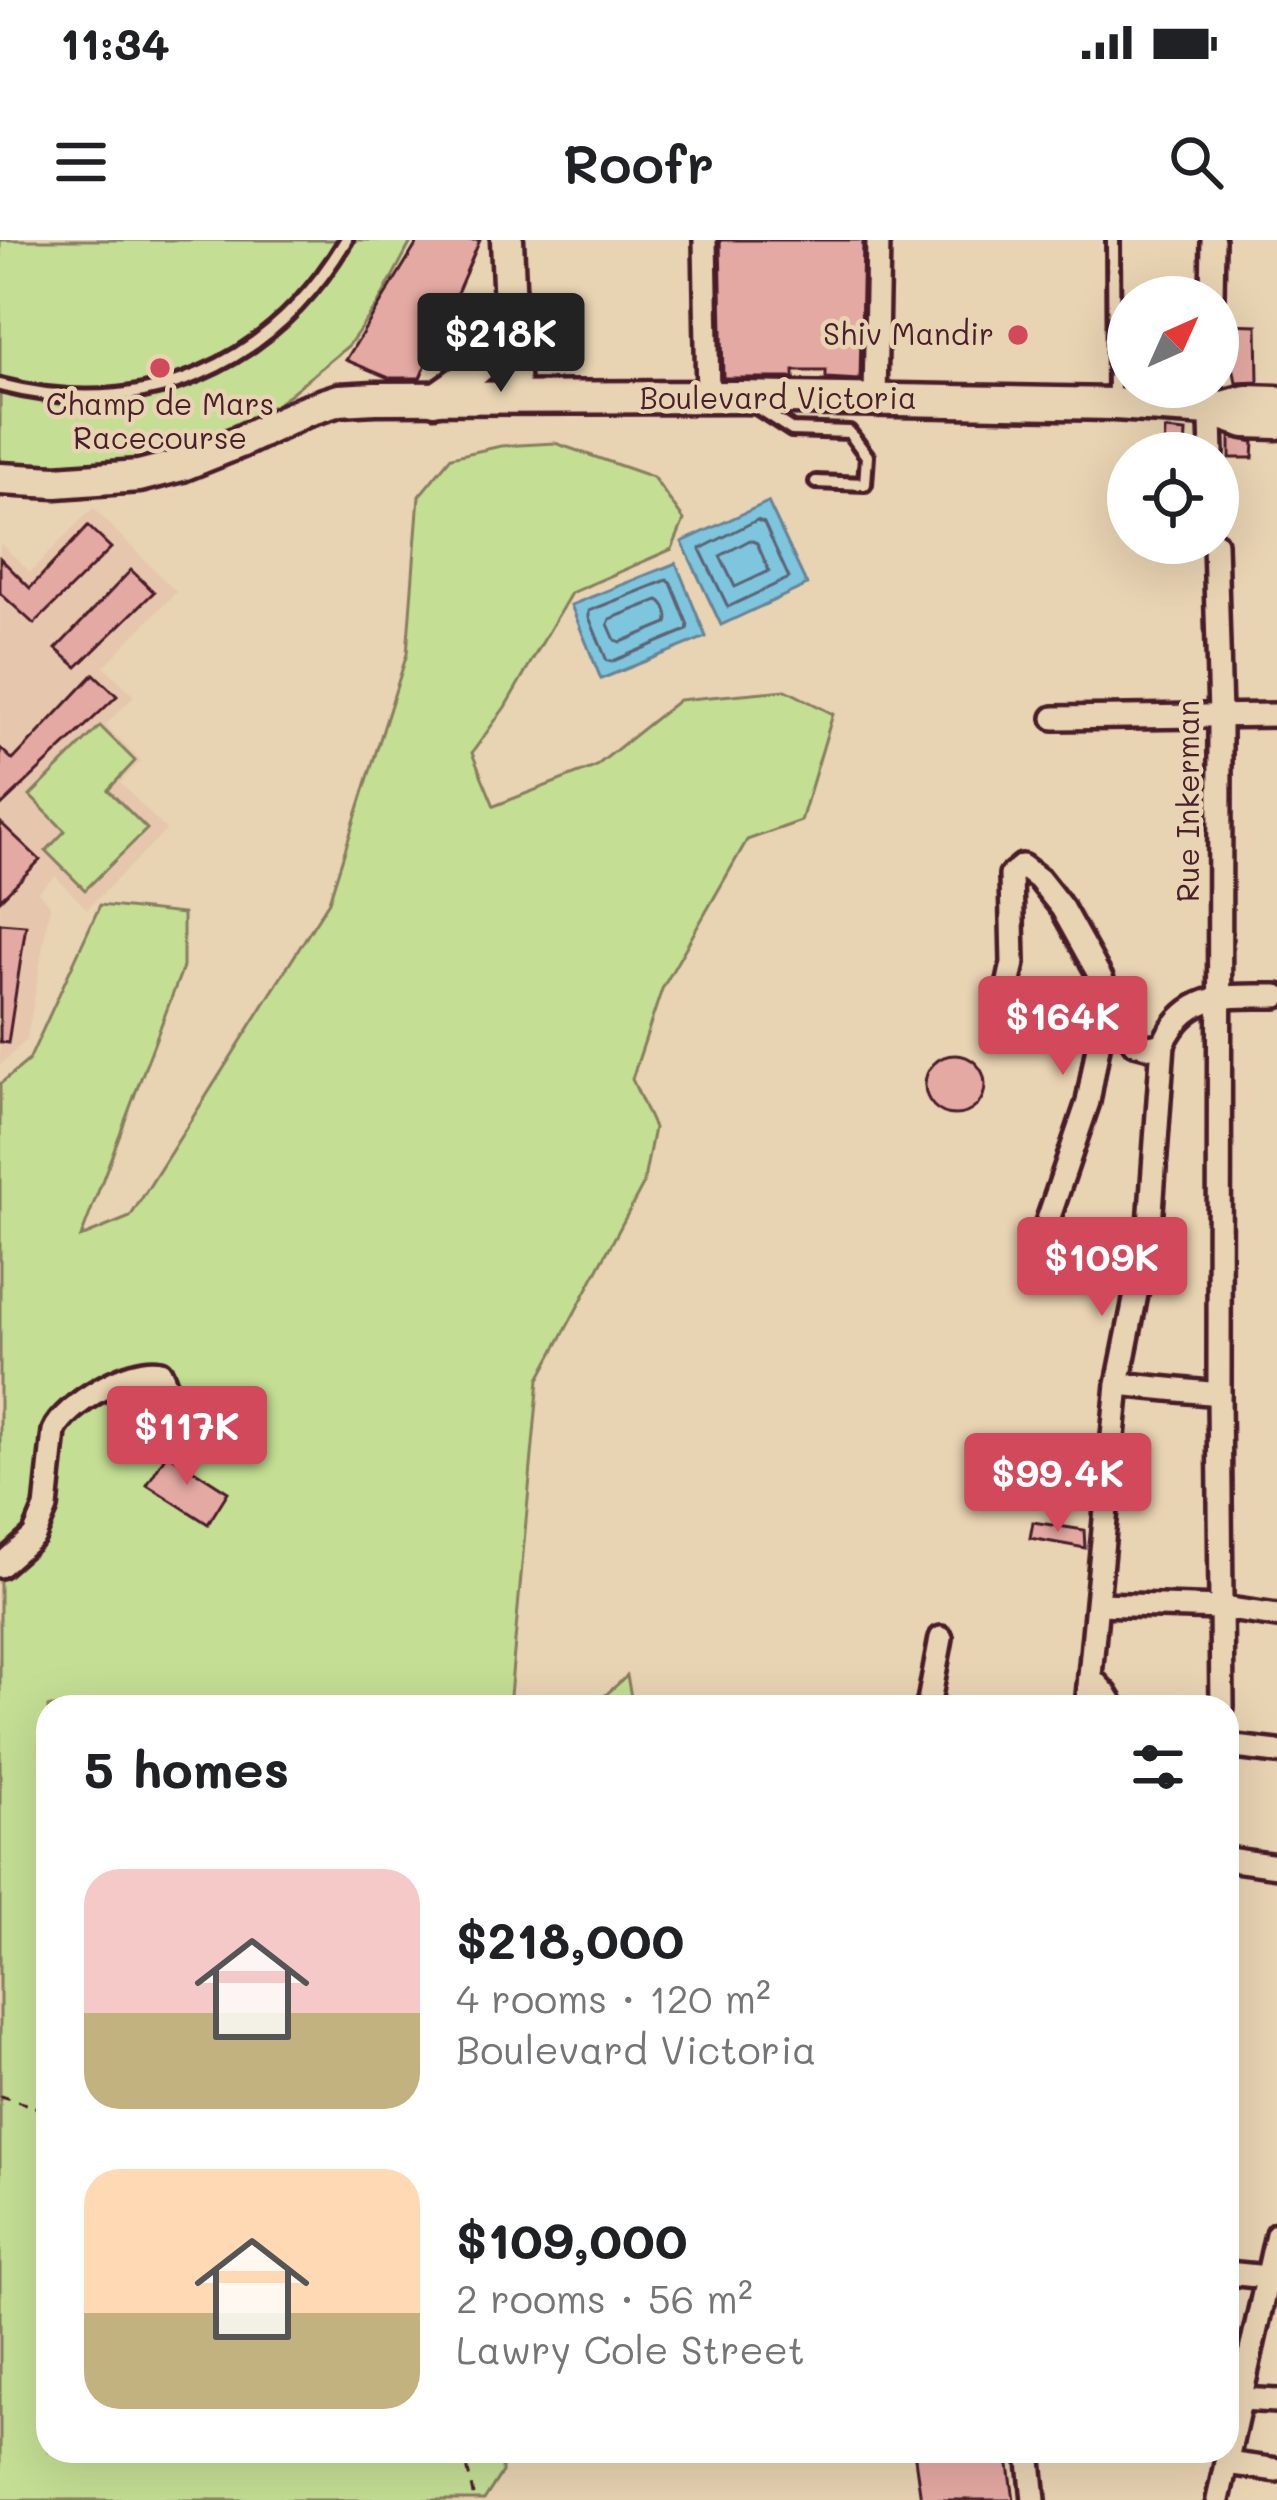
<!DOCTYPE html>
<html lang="en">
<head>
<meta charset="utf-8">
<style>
	:root { --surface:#fff; --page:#f6f6f6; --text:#202124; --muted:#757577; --accent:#d1495b }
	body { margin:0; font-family:Mali,sans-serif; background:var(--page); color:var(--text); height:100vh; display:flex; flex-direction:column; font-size:45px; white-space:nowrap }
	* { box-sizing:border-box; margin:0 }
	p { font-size:39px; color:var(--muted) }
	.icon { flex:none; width:66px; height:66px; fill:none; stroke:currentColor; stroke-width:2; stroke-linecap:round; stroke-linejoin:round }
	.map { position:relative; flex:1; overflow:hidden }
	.drawer { position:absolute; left:36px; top:1455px; width:1203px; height:768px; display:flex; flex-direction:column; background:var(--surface); border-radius:36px; box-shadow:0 12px 48px #0002 }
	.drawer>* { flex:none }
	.needle { width:78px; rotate:45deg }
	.buttons { position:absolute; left:1107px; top:36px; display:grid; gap:24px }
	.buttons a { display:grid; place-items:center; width:132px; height:132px; border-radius:50%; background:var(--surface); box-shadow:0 12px 48px #0002; font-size:60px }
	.price { position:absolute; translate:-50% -102px; padding:0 27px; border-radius:12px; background:var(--accent); color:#fff; font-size:39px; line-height:78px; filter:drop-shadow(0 3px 6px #0008) }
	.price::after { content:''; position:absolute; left:50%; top:72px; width:36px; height:27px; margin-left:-18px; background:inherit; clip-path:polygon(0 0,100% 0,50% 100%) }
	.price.on { background:#222; color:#fff }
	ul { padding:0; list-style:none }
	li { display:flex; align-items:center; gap:36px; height:300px; padding:0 48px }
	li span { display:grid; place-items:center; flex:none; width:336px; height:240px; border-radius:36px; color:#555 }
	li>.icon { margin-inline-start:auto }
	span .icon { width:144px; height:144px; fill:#fffc; stroke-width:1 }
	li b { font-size:51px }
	h2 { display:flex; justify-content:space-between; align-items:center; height:144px; padding:0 48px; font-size:51px }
	.status { display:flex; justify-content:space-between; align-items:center; height:84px; padding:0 60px; background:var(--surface); direction:ltr }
	.status svg { height:33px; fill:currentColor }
	header { display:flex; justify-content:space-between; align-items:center; height:156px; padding:0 48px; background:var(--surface); font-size:54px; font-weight:600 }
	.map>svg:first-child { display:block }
	.built { fill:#e7c6ae }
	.green { fill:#c4de94; stroke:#877e60; stroke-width:3 }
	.water { fill:#7dc6de; stroke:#698396; stroke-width:3 }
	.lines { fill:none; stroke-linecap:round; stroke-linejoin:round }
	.shore { stroke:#5e6273; stroke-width:3 }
	.building { fill:#e4a9a3; stroke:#4a1f2b; stroke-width:3 }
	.lane-casing { stroke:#4a1f2b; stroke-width:20 }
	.street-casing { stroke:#4a1f2b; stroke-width:30 }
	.secondary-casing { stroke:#4a1f2b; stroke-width:39 }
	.path { stroke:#4a1f2b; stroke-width:3; stroke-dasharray:9 9; stroke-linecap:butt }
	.lane { stroke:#e8d3b2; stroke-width:10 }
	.street { stroke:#e8d3b2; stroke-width:21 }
	.secondary { stroke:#e8d3b2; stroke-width:30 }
	.poi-dot { fill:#d1495b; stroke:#e8d3b2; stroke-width:4.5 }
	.labels { text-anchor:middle; stroke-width:9; stroke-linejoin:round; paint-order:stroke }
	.poi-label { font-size:30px; fill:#4a1f2b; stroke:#e8d3b2; text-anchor:end }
	.street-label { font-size:30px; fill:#4a1f2b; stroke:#e8d3b2 }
</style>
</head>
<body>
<div class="status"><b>11:34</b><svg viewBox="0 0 49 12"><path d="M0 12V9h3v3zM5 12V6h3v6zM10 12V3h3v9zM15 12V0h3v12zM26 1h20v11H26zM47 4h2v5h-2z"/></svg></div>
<header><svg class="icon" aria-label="menu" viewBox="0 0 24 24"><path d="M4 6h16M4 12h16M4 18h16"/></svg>Roofr<svg class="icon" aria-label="search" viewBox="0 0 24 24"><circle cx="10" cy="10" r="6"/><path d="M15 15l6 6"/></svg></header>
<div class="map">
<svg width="1277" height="2260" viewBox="0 0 1277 2260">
	<rect width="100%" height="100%" fill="#e8d3b2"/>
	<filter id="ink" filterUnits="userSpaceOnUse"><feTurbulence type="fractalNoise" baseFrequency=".00833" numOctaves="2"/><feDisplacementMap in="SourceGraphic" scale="24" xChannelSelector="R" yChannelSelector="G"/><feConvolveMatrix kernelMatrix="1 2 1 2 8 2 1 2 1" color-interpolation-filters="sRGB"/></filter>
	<g filter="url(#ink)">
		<!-- built -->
		<polygon class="built" points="93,268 176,352 104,426 134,456 105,485 141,521 120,543 166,590 87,669 55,636 38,652 50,665 27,799 0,825 0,303 30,332"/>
		<!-- green -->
		<g class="green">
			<polygon points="0,0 412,0 378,64 348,106 263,176 199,208 98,226 0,222"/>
			<polygon points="555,203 653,237 684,280 672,309 571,353 505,467 472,513 494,566 595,527 679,460 786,450 833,474 801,581 747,600 662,749 632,839 654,888 643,945 539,1139 509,1467 48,1467 48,2211 502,2211 502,2232 484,2260 0,2260 0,844 29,820 100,665 183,674 183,727 81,997 130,977 329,661 407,414 419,256 451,217 501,206"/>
			<polygon points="100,486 135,521 108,550 147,589 85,650 46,611 65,591 30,556"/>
			<polygon points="627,1436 633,1467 592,1467"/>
		</g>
		<!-- water -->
		<g class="water">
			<polygon points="768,262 807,345 721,385 682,302"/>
			<polygon points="676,323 706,397 601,439 571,365"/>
		</g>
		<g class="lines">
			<!-- shore -->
			<g class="shore">
				<polygon points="757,280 764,283 789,338 728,367 700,309"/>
				<polygon points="750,300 757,303 769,331 735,347 720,316"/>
				<polygon points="667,340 671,343 688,385 687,390 613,421 607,421 589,377 589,371"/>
				<path d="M658 360C665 363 670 376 667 383L621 402 615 400 608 384 610 379Z"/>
			</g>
		</g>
		<!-- building -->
		<g class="building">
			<polygon points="419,0 480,0 420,138 389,138 346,120"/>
			<polygon points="720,0 863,0 860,140 826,138 826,131 794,131 794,138 723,138"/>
			<polygon points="1224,84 1257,85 1258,142 1236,143 1234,131 1225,131"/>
			<polygon points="1165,190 1186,192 1185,213 1164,213"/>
			<polygon points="1230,197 1254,202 1253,218 1230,218"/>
			<polygon points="88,286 111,308 34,384 0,353 0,318 30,348"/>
			<polygon points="131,330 154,352 77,427 56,409"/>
			<polygon points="94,434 117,456 0,567 0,508 13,520"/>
			<polygon points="0,582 40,620 0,660"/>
			<polygon points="0,683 26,685 8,803 0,802"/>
			<circle cx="955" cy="845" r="30"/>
			<polygon points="167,1213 228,1252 208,1284 147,1245"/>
			<polygon points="1033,1282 1084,1290 1085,1308 1030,1298"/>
			<polygon points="914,2211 1007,2211 1014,2260 921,2260"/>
		</g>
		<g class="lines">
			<!-- lane casing -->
			<g class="lane-casing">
				<g id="lane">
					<polyline points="1113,0 1114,160"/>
					<path d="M0 145C144 182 271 127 346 0"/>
					<polyline points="755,166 792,190 849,192 867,216 865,244 816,242"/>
				</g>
			</g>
			<!-- street casing -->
			<g class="street-casing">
				<g id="street">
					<polyline points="705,0 708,158"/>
					<polyline points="1212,57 1213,0"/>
					<polyline points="1210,147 1212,213"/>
					<polyline points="875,159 878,0"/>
					<polyline points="1215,303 1220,475 1219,1154 1222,1467"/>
					<polyline points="1054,478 1277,475"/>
					<polyline points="1106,762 1135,803 1150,807 1163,804"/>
					<polyline points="1002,774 1013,723 1011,635 1022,626 1039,639 1062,668 1102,740 1106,762 1088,862 1031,1030"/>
					<polyline points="1118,1144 1219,1154"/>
					<path d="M0 1326 34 1296 46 1268 54 1191C65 1165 132 1125 160 1132 172 1154 168 1175 163 1199"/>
					<polyline points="1098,1364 1222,1368 1277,1376"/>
					<polyline points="1090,1437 1106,1454 1114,1467"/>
					<polyline points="928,1467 941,1398"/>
					<path d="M1087 1467 1118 1144 1150 985 1163 804C1188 751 1226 756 1277 756"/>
					<polyline points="1227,1506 1277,1512"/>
					<polyline points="1227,1619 1277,1626"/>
					<polyline points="1227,2033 1277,2038"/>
					<polyline points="1240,2159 1277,2161"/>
					<polyline points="1029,2211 1034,2260"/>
					<polyline points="1226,2223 1277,2230"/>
					<polyline points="1218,2260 1277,1994"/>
				</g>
			</g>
			<!-- secondary casing -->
			<g class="secondary-casing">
				<g id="secondary">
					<polyline points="507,0 514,156"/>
					<path d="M435 159C464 139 489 123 509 93"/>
					<polyline points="1210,170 1246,161 1277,162"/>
					<polyline points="0,239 56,242 139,236 182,225 242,201 305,171 339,160 375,158 742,157 1114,164 1210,170 1245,182 1277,183"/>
				</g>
			</g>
			<!-- path -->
			<g class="path">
				<polyline points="0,1856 48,1871"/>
				<polyline points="464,2211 474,2260"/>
			</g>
			<!-- lane -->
			<use href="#lane" class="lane"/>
			<!-- street -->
			<use href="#street" class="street"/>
			<!-- secondary -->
			<use href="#secondary" class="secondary"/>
		</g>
	</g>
	<!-- markers -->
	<g class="poi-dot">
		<circle cx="1018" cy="95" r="12"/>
		<circle cx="160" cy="128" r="12"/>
	</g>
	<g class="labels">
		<!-- poi labels -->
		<g class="poi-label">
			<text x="994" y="105">Shiv Mandir</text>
			<text x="160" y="175" text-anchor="middle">Champ de Mars<tspan x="160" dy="34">Racecourse</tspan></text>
		</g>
		<!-- street labels -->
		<g class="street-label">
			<text x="778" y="169">Boulevard Victoria</text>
			<text transform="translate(1189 561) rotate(-90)" y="10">Rue Inkerman</text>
		</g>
	</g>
</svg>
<div class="buttons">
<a><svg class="needle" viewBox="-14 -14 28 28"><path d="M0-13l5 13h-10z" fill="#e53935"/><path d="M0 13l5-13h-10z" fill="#757577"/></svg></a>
<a><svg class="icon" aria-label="locate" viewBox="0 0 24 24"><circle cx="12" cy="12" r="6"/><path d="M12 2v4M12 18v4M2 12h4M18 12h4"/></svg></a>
</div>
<b class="price on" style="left:501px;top:155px">$218K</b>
<b class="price" style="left:1063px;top:838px">$164K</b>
<b class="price" style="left:1102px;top:1079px">$109K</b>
<b class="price" style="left:187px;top:1248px">$117K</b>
<b class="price" style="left:1058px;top:1295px">$99.4K</b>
<section class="drawer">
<h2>5 homes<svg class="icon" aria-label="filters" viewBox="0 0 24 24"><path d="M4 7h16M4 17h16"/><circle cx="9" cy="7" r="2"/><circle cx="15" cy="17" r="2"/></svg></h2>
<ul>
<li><span style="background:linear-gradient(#f6c9c9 60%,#c2b280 0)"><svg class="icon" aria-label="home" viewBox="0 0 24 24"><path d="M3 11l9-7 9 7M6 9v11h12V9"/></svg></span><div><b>$218,000</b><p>4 rooms · 120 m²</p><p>Boulevard Victoria</p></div></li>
<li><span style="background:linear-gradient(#ffd9b3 60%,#c2b280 0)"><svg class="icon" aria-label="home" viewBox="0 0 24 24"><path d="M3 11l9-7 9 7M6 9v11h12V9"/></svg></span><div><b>$109,000</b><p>2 rooms · 56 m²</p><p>Lawry Cole Street</p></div></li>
</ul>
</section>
</div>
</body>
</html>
